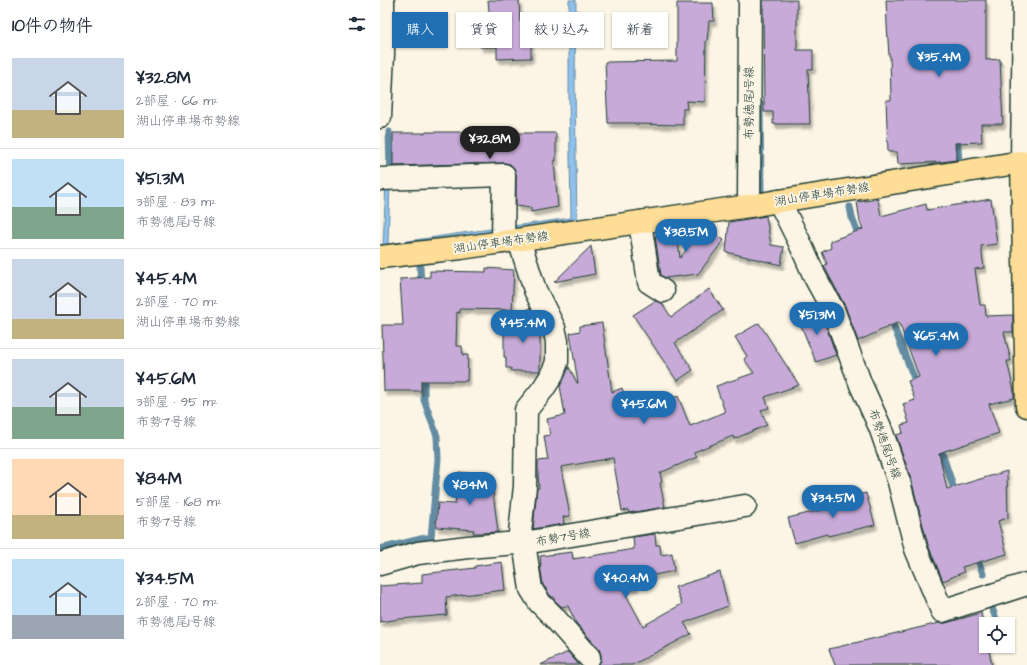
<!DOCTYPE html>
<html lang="ja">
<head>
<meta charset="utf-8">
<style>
	:root { --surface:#fff; --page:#f6f6f7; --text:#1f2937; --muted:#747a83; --line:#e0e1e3; --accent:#1f6fb2 }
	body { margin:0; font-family:"Architects Daughter","Klee One",sans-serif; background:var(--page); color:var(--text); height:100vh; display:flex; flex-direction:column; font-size:15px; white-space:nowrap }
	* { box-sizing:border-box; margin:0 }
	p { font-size:13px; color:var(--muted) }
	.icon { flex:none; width:22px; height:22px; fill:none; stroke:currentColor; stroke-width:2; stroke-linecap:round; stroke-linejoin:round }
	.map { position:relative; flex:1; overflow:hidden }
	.sheet { display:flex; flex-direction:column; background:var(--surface); width:380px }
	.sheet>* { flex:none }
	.hud { position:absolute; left:12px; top:12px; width:380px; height:36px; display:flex; gap:8px }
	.fabs { position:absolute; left:599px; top:617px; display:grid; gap:8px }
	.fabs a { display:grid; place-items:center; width:36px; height:36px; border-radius:0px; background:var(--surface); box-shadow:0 1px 3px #0004; font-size:20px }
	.price { position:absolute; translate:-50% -34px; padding:0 9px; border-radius:14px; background:var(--accent); color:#fff; font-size:13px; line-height:26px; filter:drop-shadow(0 1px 2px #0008) }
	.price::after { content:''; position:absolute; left:50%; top:24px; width:12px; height:9px; margin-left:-6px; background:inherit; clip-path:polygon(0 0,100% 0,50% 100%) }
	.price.on { background:#222; color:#fff }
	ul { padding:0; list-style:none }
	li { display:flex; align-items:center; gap:12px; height:100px; padding:0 12px }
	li+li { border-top:1px solid var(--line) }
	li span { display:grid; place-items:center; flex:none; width:112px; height:80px; border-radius:0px; color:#555 }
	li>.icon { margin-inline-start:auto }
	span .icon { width:48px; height:48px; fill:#fffc; stroke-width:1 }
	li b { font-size:17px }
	h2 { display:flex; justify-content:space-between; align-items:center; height:48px; padding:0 12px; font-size:17px }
	.pill { padding:0 14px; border-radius:0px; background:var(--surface); box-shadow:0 1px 3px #0004; font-size:14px; line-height:36px }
	.pill.on { background:var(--accent); color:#fff }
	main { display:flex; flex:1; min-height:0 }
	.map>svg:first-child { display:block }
	.water { fill:#90c1ec; stroke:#638ca2 }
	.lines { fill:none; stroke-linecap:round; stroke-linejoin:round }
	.stream { stroke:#638ca2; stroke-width:7 }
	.building { fill:#c7aad7; stroke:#1f3d34; filter:url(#shadow) }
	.minor-casing { stroke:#1f3d34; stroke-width:25 }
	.major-casing { stroke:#1f3d34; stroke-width:25 }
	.minor { stroke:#fcf5e5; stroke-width:22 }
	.major { stroke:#fedd96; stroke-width:22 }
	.labels { text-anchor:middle; stroke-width:3.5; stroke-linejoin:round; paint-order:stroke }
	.street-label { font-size:12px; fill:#1f3d34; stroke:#fcf5e5 }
</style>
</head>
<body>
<main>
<section class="sheet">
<h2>10件の物件<svg class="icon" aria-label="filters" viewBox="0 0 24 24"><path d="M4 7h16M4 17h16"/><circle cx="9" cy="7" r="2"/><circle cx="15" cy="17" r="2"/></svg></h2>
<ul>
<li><span style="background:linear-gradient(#c9d6e8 65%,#c2b280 0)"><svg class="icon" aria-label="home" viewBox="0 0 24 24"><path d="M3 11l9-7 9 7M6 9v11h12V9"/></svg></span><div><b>¥32.8M</b><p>2部屋 · 66 m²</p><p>湖山停車場布勢線</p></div></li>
<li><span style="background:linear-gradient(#bfe0f5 60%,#7fa58c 0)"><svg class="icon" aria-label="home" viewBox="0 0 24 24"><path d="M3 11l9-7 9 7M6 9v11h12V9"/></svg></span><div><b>¥51.3M</b><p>3部屋 · 83 m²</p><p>布勢徳尾1号線</p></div></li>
<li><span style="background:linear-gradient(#c9d6e8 75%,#c2b280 0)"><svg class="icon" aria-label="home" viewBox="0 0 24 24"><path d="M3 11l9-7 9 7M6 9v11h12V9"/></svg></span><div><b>¥45.4M</b><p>2部屋 · 70 m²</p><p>湖山停車場布勢線</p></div></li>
<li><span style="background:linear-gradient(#c9d6e8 60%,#7fa58c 0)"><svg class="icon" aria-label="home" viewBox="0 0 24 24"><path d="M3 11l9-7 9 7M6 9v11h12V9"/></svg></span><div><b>¥45.6M</b><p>3部屋 · 95 m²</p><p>布勢7号線</p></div></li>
<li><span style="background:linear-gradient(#ffd9b3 70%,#c2b280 0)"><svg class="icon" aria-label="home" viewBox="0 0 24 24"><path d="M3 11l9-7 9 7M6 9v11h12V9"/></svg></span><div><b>¥84M</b><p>5部屋 · 168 m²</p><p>布勢7号線</p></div></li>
<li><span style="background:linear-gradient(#bfe0f5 70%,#9aa5b1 0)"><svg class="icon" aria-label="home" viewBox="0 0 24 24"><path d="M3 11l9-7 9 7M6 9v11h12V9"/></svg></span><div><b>¥34.5M</b><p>2部屋 · 70 m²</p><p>布勢徳尾1号線</p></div></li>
</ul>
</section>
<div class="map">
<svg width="647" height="665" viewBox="0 0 647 665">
	<defs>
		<filter id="shadow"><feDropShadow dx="2.5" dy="4.5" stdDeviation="1" flood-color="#0004"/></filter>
	</defs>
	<rect width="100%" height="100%" fill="#fcf5e5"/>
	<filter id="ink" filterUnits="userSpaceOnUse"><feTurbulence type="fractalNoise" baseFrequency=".025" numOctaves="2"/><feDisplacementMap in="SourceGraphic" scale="8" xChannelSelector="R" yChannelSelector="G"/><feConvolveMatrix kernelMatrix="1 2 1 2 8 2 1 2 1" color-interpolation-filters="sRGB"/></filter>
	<g filter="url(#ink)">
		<!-- water -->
		<polygon class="water" points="189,0 196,0 195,84 197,224 0,252 0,245 3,244 6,183 10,183 8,244 89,232 191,218 189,97"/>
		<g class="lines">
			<!-- stream -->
			<g class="stream">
				<polyline points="380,104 381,194"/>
				<polyline points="9,132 10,168"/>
				<polyline points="572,164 579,163 577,134"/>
				<polyline points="470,207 472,218 480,239"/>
				<polyline points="40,267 41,286"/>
				<polyline points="510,317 538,388"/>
				<polyline points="559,444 576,495"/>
				<polyline points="0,549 45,538 51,538 58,459 57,436 44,400 44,373"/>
				<polyline points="596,554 603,574"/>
				<polyline points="612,608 618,624"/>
			</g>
		</g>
		<!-- building -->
		<g class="building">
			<polygon points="108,0 139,0 140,22 151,22 151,58 117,59 117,47 100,47 100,22 110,22"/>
			<polygon points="383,0 417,0 417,50 433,50 433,69 428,69 430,124 393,124 393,112 384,112"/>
			<polygon points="506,0 606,0 606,60 620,59 623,124 601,124 602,142 575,143 576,160 561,162 518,164 517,152 508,152 506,100 511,100 510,56 509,56 507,25"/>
			<polygon points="297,3 333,3 334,21 329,21 327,41 326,41 325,102 306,101 307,109 303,109 303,125 255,124 255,123 228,123 227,105 225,62 297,61"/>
			<polygon points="46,132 85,132 86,141 138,139 138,133 176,133 176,161 174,161 178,207 151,212 151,208 136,206 136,175 134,168 130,164 124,163 13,166 13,133 46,133"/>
			<polygon points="498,199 501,216 546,204 547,210 611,199 617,244 601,246 604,268 595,269 600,305 605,305 606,316 633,315 633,332 624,332 631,361 627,361 634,391 634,398 609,404 619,433 559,453 567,489 627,471 628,518 618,521 627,554 582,567 584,572 563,581 548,545 531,479 516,435 523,433 521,425 529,423 523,404 535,400 528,381 539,377 520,325 519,322 478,341 465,306 444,266 447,264 442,252 451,248 450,241 483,229 480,222 477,202"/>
			<polygon points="386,216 391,245 404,247 401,265 346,252 349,222"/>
			<polygon points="324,226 344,240 318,274 285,278 281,275 275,236 297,232 300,258"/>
			<polygon points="211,246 215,274 174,282"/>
			<polygon points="106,268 134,270 132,310 80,309 80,313 77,312 76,346 82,346 83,355 88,355 87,381 41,381 41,391 4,391 2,325 23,325 20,279 50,277 50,271 106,272"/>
			<polygon points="329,289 343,310 295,343 313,370 297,381 253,315 275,301 282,303 291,317"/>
			<polygon points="150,307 160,328 160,371 132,371 131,368 126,368 126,357 124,357 124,333"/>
			<polygon points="438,310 443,317 456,355 436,362 418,318"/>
			<polygon points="222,323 232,392 242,388 252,414 298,396 310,426 345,412 336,386 374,373 364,359 367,356 355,337 379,323 419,385 385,397 389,408 381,410 387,425 354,439 353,436 314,452 317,457 280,473 282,482 280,483 285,507 249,513 248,510 242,511 233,458 181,467 190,516 183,517 184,524 153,529 157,488 159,488 158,474 158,461 168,460 164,436 170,435 167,419 185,415 180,386 184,379 189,367 197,383 198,383 190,333 200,331 200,326"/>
			<polygon points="79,472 111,476 118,532 101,533 93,533 94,530 56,527 58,503 75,504"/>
			<polygon points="486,493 495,525 448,536 447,534 415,543 408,518 441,510 439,504"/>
			<polygon points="275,534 276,545 280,545 281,555 292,553 294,571 255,579 256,587 243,589 263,626 302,604 295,587 340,572 348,606 304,623 311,634 252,665 218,665 221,661 221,655 219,649 196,623 188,606 182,607 174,600 174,597 172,597 169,594 165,587 164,587 163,585 160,565 161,565 160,556 192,552 193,559 254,549 253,537"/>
			<polygon points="122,562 125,590 66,597 67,615 20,619 0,622 0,586 42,583 42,574 95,568 95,566"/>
			<polygon points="601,613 606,637 606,646 608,646 612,665 455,665 449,649 559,623 566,623"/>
			<polygon points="188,652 199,665 160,665"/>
		</g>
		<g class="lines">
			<!-- minor casing -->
			<g class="minor-casing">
				<g id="minor">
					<polyline points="0,117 3,54 3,0"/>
					<polyline points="642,162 644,0"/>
					<polyline points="0,179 124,175 123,242"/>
					<polyline points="399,201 419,241 435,277 454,312 481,385 500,427 519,482 536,549 562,611 647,584"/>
					<polyline points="369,206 370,0"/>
					<polyline points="260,222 269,282 283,291"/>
					<polyline points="139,543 145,486 146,410 163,389 172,375 177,362 177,341 174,328 155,290 139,240"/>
					<polyline points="144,543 151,589 159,602 172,615 209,657"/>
					<polyline points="0,564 38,553 88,547 150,542 365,506"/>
				</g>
			</g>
			<!-- major casing -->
			<g class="major-casing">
				<polyline id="major" points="0,257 81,248 369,206 642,162 647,406"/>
			</g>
			<!-- minor -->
			<use href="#minor" class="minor"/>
			<!-- major -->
			<use href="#major" class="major"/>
		</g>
	</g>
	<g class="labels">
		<!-- street labels -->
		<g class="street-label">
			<text transform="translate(369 103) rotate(-90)" y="4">布勢徳尾1号線</text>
			<text transform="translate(442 194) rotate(-9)" y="4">湖山停車場布勢線</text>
			<text transform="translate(121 242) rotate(-8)" y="4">湖山停車場布勢線</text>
			<text transform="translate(505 444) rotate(70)" y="4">布勢徳尾1号線</text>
			<text transform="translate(183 537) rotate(-10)" y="4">布勢7号線</text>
		</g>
	</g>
</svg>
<div class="fabs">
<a><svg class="icon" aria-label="locate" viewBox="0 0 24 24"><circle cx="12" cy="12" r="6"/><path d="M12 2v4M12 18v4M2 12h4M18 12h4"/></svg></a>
</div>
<b class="price" style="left:559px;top:78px">¥35.4M</b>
<b class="price on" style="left:110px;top:160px">¥32.8M</b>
<b class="price" style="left:306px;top:253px">¥38.5M</b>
<b class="price" style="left:437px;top:336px">¥51.3M</b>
<b class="price" style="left:143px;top:344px">¥45.4M</b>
<b class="price" style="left:556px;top:357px">¥65.4M</b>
<b class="price" style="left:264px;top:425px">¥45.6M</b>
<b class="price" style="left:90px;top:506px">¥84M</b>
<b class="price" style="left:453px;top:519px">¥34.5M</b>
<b class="price" style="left:246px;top:599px">¥40.4M</b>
<div class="hud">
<a class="pill on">購入</a>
<a class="pill">賃貸</a>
<a class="pill">絞り込み</a>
<a class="pill">新着</a>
</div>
</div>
</main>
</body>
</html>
